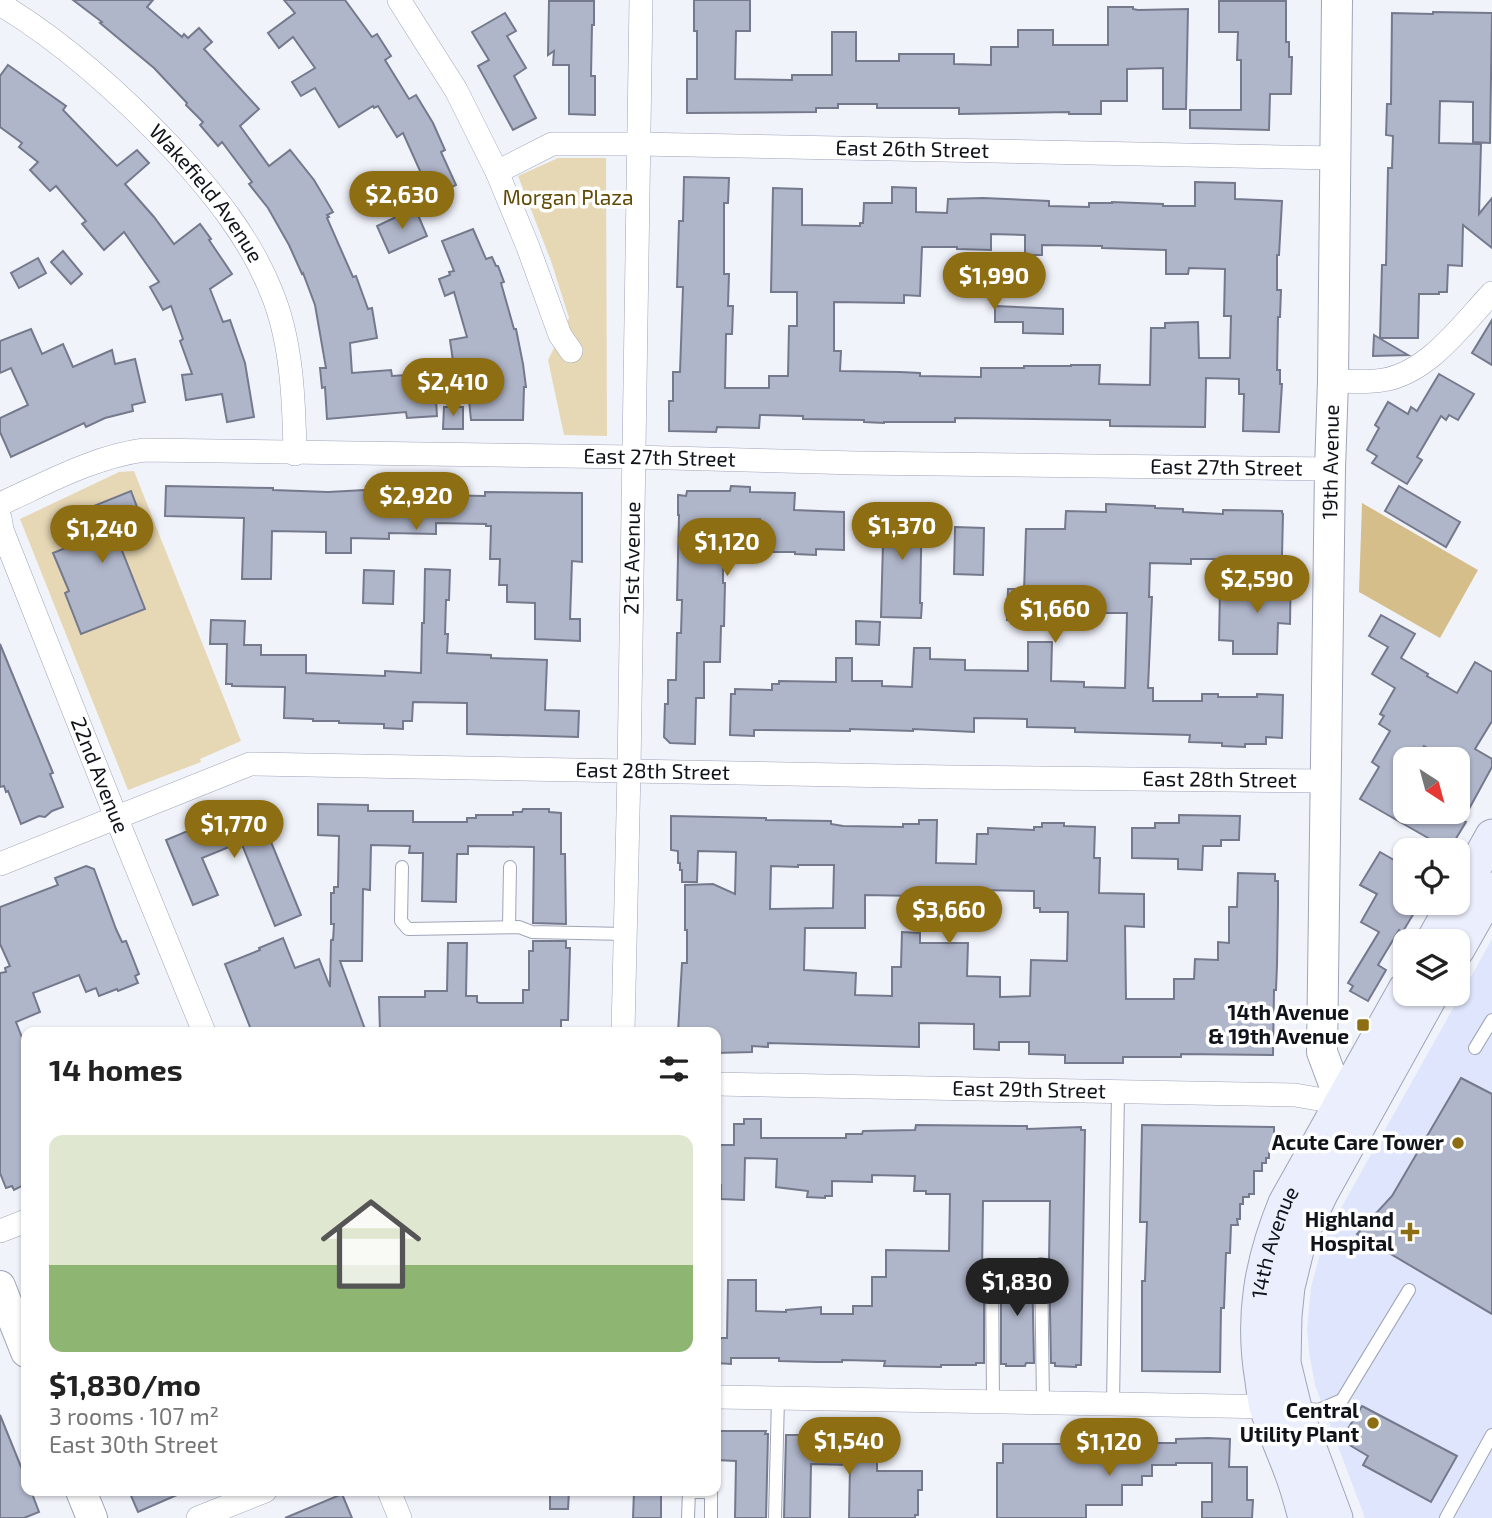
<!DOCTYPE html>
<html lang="en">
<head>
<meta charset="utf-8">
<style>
	:root { --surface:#fff; --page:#f2f2f2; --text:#222; --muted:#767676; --accent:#8e6e12 }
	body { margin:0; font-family:"Exo 2",sans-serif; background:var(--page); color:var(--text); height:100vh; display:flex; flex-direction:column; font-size:26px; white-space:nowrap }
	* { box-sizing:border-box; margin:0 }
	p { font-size:23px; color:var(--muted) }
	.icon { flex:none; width:38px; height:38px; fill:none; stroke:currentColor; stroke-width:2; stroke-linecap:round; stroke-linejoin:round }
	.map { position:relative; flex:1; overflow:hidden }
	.drawer { position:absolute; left:21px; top:1027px; width:700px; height:469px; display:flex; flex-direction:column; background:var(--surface); border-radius:14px; box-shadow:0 2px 5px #0004 }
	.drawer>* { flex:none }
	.needle { width:46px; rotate:144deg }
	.tools { position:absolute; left:1393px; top:747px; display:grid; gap:14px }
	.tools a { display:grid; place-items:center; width:77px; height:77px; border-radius:14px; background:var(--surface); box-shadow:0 2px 5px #0004; font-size:35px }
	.price { position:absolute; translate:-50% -60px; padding:0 16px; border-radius:24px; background:var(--accent); color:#fff; font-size:23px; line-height:46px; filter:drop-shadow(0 2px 4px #0008) }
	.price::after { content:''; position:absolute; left:50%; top:42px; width:21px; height:16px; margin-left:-10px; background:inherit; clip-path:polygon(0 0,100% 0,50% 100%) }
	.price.selected { background:#222; color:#fff }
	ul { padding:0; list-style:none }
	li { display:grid; align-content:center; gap:14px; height:371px; padding:0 28px }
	li span { display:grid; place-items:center; height:217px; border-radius:14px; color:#555 }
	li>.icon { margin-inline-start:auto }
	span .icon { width:126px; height:126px; fill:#fffc; stroke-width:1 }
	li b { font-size:30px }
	h2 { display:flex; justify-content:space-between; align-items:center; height:84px; padding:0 28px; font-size:30px }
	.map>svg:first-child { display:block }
	.built { fill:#dfe5fc }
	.green { fill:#e7d8b5 }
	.forest { fill:#d5be89 }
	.building { fill:#b0b6ca; stroke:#74798c; stroke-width:2; fill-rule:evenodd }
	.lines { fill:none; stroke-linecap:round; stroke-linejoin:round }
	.service-casing { stroke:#9fa4b8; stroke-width:14 }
	.minor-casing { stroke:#9fa4b8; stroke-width:24 }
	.tertiary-casing { stroke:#9fa4b8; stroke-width:32 }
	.secondary-casing { stroke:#9fa4b8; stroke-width:35 }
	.service { stroke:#fff; stroke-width:12 }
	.minor { stroke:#fff; stroke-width:23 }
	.tertiary { stroke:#fff; stroke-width:30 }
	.secondary { stroke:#ebeefc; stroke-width:33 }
	.poi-dot { fill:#8e6e12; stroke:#fff; stroke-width:2.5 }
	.labels { text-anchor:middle; stroke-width:7; stroke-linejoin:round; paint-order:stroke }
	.street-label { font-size:21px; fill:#11131a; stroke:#fff }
	.park-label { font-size:21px; fill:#604a05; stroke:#fff }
	.poi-label { font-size:21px; font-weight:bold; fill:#11131a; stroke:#fff; text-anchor:end }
</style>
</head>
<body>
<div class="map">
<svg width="1492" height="1518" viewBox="0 0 1492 1518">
	<rect width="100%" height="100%" fill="#f1f3fb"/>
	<!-- built -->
	<polygon class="built" points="1492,939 1492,1518 1365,1518 1315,1385 1309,1352 1307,1330 1311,1287 1322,1247 1336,1217"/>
	<!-- green -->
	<g class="green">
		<polygon points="558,158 606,158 607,436 564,435 548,360 569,318 551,261 518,176"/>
		<polygon points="134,471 241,741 200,759 201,762 128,790 20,519 119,472"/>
	</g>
	<!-- forest -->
	<polygon class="forest" points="1362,503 1478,570 1440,638 1359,592"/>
	<!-- building -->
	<g class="building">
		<polygon points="73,0 153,0 147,7 182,37 184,34 188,38 199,28 212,42 204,49 259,109 240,126 269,166 290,150 314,180 333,212 327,215 329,217 327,218 353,277 356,276 368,309 372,308 377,338 350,343 352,373 391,370 392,376 423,374 423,385 427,385 428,400 436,399 437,416 407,418 406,412 327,419 325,387 322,388 320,368 326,368 315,305 303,273 302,274 289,245 268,208 249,184 252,182 222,142 218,146 200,125 203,122 186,105 187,103 154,68 100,23 102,22"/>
		<polygon points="284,0 345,0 372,37 377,34 391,56 385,60 409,99 416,95 433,123 445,150 441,152 456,185 405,209 394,186 421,173 403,133 397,137 378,106 374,108 373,106 339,127 315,88 301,96 292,82 315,68 293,37 279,48 268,33 295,13"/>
		<polygon points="694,0 750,0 750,31 736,31 735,79 792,80 792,75 832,75 832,32 856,32 856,61 899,61 899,54 954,54 954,64 991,65 991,47 1018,47 1018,30 1053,30 1053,45 1108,45 1108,7 1133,7 1133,9 1138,10 1188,9 1186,109 1163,109 1163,68 1127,69 1127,101 1101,101 1101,114 1069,114 1069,112 959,114 959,108 877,108 877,104 838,104 838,108 816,108 816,112 687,113 687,79 697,79 697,31 694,31"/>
		<polygon points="549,1 594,1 594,25 592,25 591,76 595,76 595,115 569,114 569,65 553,65 554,51 548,55"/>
		<polygon points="1219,1 1286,1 1286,42 1289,42 1289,57 1292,57 1291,94 1270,94 1269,130 1190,128 1190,110 1241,110 1241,60 1237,60 1238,32 1219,32"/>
		<polygon points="1433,12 1492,13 1490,143 1473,142 1473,102 1440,101 1439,143 1481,144 1479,214 1492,198 1492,248 1463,225 1462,266 1448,265 1447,292 1439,292 1439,294 1419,294 1418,338 1380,338 1382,265 1386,265 1388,168 1392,168 1393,136 1386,135 1387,104 1391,104 1392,13 1433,14"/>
		<polygon points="505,13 516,31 507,36 526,68 514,76 536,118 513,130 478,66 489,60 472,32"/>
		<polygon points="8,65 66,106 63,110 117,166 137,150 149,163 125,184 154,217 174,244 200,224 211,239 209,240 232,274 210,289 223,322 230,320 245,363 254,417 227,422 222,394 186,400 182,375 192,374 180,341 183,339 171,306 163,310 150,287 159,282 124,232 104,250 82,224 86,221 56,186 50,191 30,170 38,162 19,147 22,143 0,127 0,76"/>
		<path d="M684 177 729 178 728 203H724V274H729L728 306H733L732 334H726L725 388H769V376H788L789 326H797V292H771L773 188 802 189V225L860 226V223H863L864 203H892V187L916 188V212L947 213 948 199 983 198 1049 201V206L1089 207V203H1112V202L1163 204V206H1195V182L1235 183V199L1282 201 1279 255H1277V290H1281L1280 317H1278L1277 370H1280V384H1282L1279 432 1243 431 1244 394H1239V379L1206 378 1205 427 1110 426V420L955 418V422H884V423L864 422V420L803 419V416L760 415 759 428 717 427 716 432 669 431V401H673V372H680L683 287H677L679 221H683ZM991 234 1025 235V255H1042V245L1102 246V248L1166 250V274H1188L1189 268 1225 269 1224 316H1231L1230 358H1199L1198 322 1165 323V328H1151L1150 385 1099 384 1100 365H1071V366H1024V368H981V377L920 376V373L900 372 840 371 841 351H834V302L904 303V295L920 296 922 247H957V249L991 250Z"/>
		<polygon points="415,208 427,236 389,253 377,226"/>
		<polygon points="473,229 486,259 492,257 496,266 498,266 504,282 501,283 514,329 516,329 523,364 526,387 524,387 523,420 471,420 465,359 453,361 450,340 467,337 454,292 445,296 439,279 450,275 449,272 454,271 442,241"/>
		<polygon points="63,251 82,274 71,284 51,262"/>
		<polygon points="38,258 46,273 19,288 11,273"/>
		<polygon points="995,306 1063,309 1063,334 1023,333 1023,322 995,322"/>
		<polygon points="1492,320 1492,365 1472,353"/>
		<polygon points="31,329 42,354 63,344 73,367 112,350 115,364 135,359 145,402 132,405 133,411 105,418 86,427 84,423 11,457 0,432 0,418 28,405 11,368 0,373 0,341"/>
		<polygon points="1374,335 1408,355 1373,356"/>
		<polygon points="1439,374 1474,394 1458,420 1449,415 1446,420 1441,416 1417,457 1422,460 1407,484 1372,463 1377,456 1367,450 1379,428 1375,425 1388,402 1408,414 1411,407 1417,411"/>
		<polygon points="444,407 463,407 463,429 443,429"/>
		<polygon points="166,486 273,488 273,490 328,492 365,490 436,492 436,495 485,496 485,492 582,493 582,562 572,561 570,619 580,619 580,641 535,639 535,603 507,602 507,585 499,585 500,559 490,559 491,526 486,526 486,524 436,523 436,534 389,533 389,539 351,538 351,553 326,553 326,532 272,531 271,579 242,579 244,518 165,516"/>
		<polygon points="731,486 750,487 750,492 795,493 794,510 844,512 844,550 816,549 816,555 795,554 795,552 759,552 760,519 728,519 727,549 723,548 723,583 725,583 724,626 721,626 720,662 704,662 704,698 696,698 695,744 670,743 664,737 665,704 668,704 668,680 676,680 677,633 681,633 682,600 677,600 679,515 678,515 678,495 686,496 687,491 730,491"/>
		<polygon points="1399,486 1460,522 1446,547 1385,511"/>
		<polygon points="131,491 140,515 137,515 144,533 119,543 145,609 81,634 65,593 69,591 53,553 73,545 83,523 79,512"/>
		<polygon points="1106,504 1155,506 1155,508 1183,509 1183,512 1223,514 1223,510 1282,511 1282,513 1283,514 1282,556 1230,556 1230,559 1191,559 1191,564 1150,563 1149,597 1152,597 1148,688 1153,688 1153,701 1202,701 1202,694 1218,694 1218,697 1257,697 1257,694 1283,695 1282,738 1266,737 1266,744 1245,744 1245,747 1222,746 1222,743 1189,742 1190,735 1075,732 1075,728 1027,727 1027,719 974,718 974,732 913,729 913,731 850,729 850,731 754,730 754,736 730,735 731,694 735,694 735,689 772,690 772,684 779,684 779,681 836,682 836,658 852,658 852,681 882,681 882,686 912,687 914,648 930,648 930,659 965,660 965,670 1028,671 1028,642 1052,642 1051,681 1084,682 1084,687 1125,688 1127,613 1081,613 1081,615 1064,615 1064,595 1024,594 1024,621 1007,620 1008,589 1024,589 1024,591 1026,529 1065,529 1066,511 1106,512"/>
		<polygon points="884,506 922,506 920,603 922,603 921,618 881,617"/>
		<polygon points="955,527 984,528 983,575 954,574"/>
		<polygon points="1273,564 1291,564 1290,624 1278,623 1277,654 1233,654 1233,641 1219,640 1220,591 1272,592"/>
		<polygon points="425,569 450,570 449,600 446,600 445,634 448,634 447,653 491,655 491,658 547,660 545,710 579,711 578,737 467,734 467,703 413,702 412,721 403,721 403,729 384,728 384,724 339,723 339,721 313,721 313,719 284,718 285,687 232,686 232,684 226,684 227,644 210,644 211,620 245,621 244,645 261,645 261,655 306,655 306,673 385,676 385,671 421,673 422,623 424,623"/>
		<polygon points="364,570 394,571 393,604 363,603"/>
		<path d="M1381 615 1415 634 1401 658 1428 674 1427 676 1457 693 1475 662 1492 672V721L1475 749 1492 759V767L1463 820 1466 822 1449 850 1360 799 1379 767 1372 762 1390 731 1379 724 1384 716 1380 714 1395 688 1372 674 1388 647 1369 636ZM1424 746 1447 760H1458V812H1405V760H1417Z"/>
		<polygon points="856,621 880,622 879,645 856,644"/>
		<polygon points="0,644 53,773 50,774 63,807 52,811 45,817 39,816 21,824 8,791 6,792 4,786 0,787"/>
		<polygon points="255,803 301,915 275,926 241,842 202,858 218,895 193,905 166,840"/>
		<polygon points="318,804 368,805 368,811 413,811 413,822 467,822 467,818 476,818 476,815 513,815 513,812 522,812 523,809 549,809 549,812 561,813 561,854 565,854 566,924 533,923 534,847 468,846 468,854 457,854 456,902 422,901 423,853 409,853 410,846 371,845 370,890 363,889 362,961 340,961 366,1032 252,1032 225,964 260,950 259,948 283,938 295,968 319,959 330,987 331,940 333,939 333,941 334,924 331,924 331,893 334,893 334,887 338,887 339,836 318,835"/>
		<polygon points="1179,815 1240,816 1239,840 1221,840 1221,846 1203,846 1202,870 1178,869 1178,859 1132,858 1132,828 1155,828 1155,823 1179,823"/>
		<path d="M671 816 766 818V820L831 821V824L843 826 903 827V824H919V820H937L936 863 976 864 977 834H988V828L1034 830V827H1042V823H1064V826L1095 827 1094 858H1100L1099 893 1144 894V927L1125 926 1126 999H1174V979H1194L1195 959 1218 960V942L1229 943V907H1237L1238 873 1275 874V881H1278V905L1277 965 1276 990H1274L1273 1055 1181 1054V1057H1123V1063H1065V1055L1029 1054V1042H999V1050L974 1049V1024L919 1023V1047L768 1043V1047L752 1046V1052L716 1053V1032H678L682 963H687V930H685V885L713 884 735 894 736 852 698 851 697 882H682V870H680V863H678V851L671 850ZM798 865H834L833 908 770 909 771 866 798 867ZM917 889 1034 891V908H1040V912H1068L1067 961 1031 960 1030 996 1000 997V977L967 976 968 943H920V933L902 932 901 967H892V996L855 995 856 973 804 970 805 928H865V895L916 896Z"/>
		<polygon points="1380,852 1401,864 1398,868 1405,873 1405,903 1420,903 1402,933 1399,930 1378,965 1386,970 1368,1001 1350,991 1353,986 1348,983 1379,932 1361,922 1377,894 1360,885"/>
		<polygon points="86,866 94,869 116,929 122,942 126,941 139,974 135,976 138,983 118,991 117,989 99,996 96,988 86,992 79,975 33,993 40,1012 16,1022 26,1048 26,1184 14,1190 12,1186 6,1188 0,1173 0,973 6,972 5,968 10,966 0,944 0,907 58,885 55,878"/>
		<polygon points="533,941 566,941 566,948 570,948 568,1020 561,1020 561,1032 380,1032 379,997 425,997 425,991 447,991 448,943 467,943 466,996 477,996 477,1002 480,1003 523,1003 523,990 529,990 529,951 533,951"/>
		<polygon points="1461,1078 1492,1094 1492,1314 1357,1234 1392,1196"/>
		<polygon points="744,1119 761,1119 761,1138 846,1138 846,1134 862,1134 863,1131 915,1130 916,1125 1027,1126 1027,1129 1081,1127 1081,1130 1085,1130 1081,1365 1076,1365 1076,1367 1055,1366 1055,1363 1051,1363 1049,1262 1050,1201 983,1201 982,1273 984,1273 984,1363 976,1363 976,1365 941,1365 941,1367 884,1366 885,1361 842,1360 842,1362 817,1362 779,1361 779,1358 731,1358 731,1364 716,1363 716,1338 727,1338 728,1280 756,1280 756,1311 786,1312 786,1310 821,1307 821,1314 853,1314 853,1306 872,1306 872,1277 886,1277 886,1250 949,1251 950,1194 926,1194 926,1191 914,1191 915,1176 872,1175 872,1182 832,1181 832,1196 825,1196 825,1198 807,1197 808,1191 776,1187 777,1159 745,1158 744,1200 721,1199 721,1185 718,1185 719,1145 734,1145 734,1124 744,1124"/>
		<polygon points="1142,1125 1274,1127 1274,1150 1269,1150 1269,1158 1266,1158 1266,1163 1262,1163 1262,1171 1254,1171 1254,1194 1249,1194 1249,1197 1243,1197 1243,1204 1240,1204 1240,1219 1237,1219 1238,1225 1231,1225 1230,1253 1226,1253 1224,1308 1221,1308 1220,1372 1142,1371 1142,1281 1145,1281 1147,1222 1140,1222"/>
		<polygon points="1018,1267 1032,1267 1034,1363 1026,1363 1025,1366 1006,1366 1006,1364 1001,1364 1001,1273 1017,1273"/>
		<polygon points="1362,1406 1457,1456 1431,1502 1363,1465 1368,1456 1341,1440"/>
		<polygon points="0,1415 26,1479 26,1491 31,1491 39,1512 24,1518 0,1518"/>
		<polygon points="716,1431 766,1431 765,1434 768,1434 766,1518 735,1518 736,1461 716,1460"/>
		<polygon points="786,1435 877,1435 877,1471 922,1471 922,1490 918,1490 918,1515 915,1515 915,1518 849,1518 850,1465 811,1464 810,1518 784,1518"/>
		<polygon points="1208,1438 1230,1439 1229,1467 1247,1467 1247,1500 1253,1500 1252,1518 1202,1518 1202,1502 1212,1502 1212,1463 1176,1463 1176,1465 1152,1465 1152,1476 1142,1476 1142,1485 1122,1485 1122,1505 1086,1505 1086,1518 997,1518 997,1463 1003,1463 1003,1444 1086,1444 1086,1463 1126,1463 1126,1443 1176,1443 1176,1439"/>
		<polygon points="129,1491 186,1491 138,1512"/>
		<polygon points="550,1491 569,1491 568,1509 550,1509"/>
		<polygon points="634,1491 661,1491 661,1518 633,1518"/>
		<polygon points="342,1494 352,1518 285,1518"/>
	</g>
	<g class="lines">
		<!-- service casing -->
		<g class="service-casing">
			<g id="service">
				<polyline points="402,867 401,921 408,929 519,927 532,932 625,934"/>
				<polyline points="509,927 510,867"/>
				<polyline points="1475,1048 1492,1020"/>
				<polyline points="1041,1264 1043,1402"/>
				<polyline points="992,1274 993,1402"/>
				<polyline points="1113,1403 1118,1092"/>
				<polyline points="1298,1408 1319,1410 1342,1400 1409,1290"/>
				<polyline points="689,1492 711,1492 711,1518"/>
				<polyline points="688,1518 689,1491"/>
				<polyline points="775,1518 778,1398"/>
				<polyline points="1446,1518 1492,1435"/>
			</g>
		</g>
		<!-- minor casing -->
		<g class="minor-casing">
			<g id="minor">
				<polyline points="399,0 456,90 497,172 528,247 560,335 571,351"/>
				<path id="s1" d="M0 4C65 43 123 96 175 151 213 193 250 238 271 291 292 340 294 401 295 454"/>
				<path id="s2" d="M497 172 552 144H639L1335 158"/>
				<path d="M1333 381C1349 381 1367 383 1383 380 1428 373 1462 325 1492 293"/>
				<path id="s3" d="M0 504C47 483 93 457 144 450L633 457 857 463 1330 469"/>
				<path id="s4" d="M0 518 2 530 116 817 204 1032"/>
				<path id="s5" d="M0 864 250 764 950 777 1326 781"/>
				<path id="s6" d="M623 1032 629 770 641 0"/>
				<path id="s7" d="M716 1084 1295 1095 1341 1103"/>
				<polyline points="0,1231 26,1221"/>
				<polyline points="716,1397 1279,1407"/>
				<polyline points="389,1491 400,1518"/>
				<polyline points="198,1518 265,1491"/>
			</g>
		</g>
		<!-- tertiary casing -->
		<g class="tertiary-casing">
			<g id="tertiary">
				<polyline points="1337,0 1333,381 1330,469 1322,1052 1341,1103 1355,1112"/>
				<polyline points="0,1286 26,1352"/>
				<polyline points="81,1491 92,1518"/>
			</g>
		</g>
		<!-- secondary casing -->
		<g class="secondary-casing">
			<g id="secondary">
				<polyline points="1458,897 1492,836"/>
				<polyline points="1432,942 1454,903"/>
				<polyline points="1458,949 1492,889"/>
				<path id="s8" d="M1305 1518C1301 1503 1297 1487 1291 1472 1283 1450 1273 1429 1266 1407 1264 1399 1263 1389 1262 1381 1251 1317 1261 1262 1285 1203L1405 989"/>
				<polyline points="1336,1518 1295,1408 1284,1363 1285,1316 1288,1287 1300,1238 1322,1192 1432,994"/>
			</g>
		</g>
		<!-- service -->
		<use href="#service" class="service"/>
		<!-- minor -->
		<use href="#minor" class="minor"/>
		<!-- tertiary -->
		<use href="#tertiary" class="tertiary"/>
		<!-- secondary -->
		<use href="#secondary" class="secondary"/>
	</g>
	<!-- markers -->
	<g class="poi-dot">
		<rect x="1356" y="1018" width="14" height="14" rx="3.5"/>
		<circle cx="1458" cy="1143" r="7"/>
		<path d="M1406.5 1221.5h7v7h7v7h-7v7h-7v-7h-7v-7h7z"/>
		<circle cx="1373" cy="1423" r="7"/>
	</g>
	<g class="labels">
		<!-- street labels -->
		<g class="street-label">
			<text dy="7" stroke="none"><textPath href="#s2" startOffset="422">East 26th Street</textPath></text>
			<text dy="7" stroke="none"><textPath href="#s1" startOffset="282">Wakefield Avenue</textPath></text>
			<text dy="7" stroke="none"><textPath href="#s3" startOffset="670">East 27th Street</textPath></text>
			<text transform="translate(1331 462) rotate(-89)" y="7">19th Avenue</text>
			<text dy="7" stroke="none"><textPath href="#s3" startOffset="1237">East 27th Street</textPath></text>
			<text dy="7" stroke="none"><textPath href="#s6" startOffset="474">21st Avenue</textPath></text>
			<text dy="7" stroke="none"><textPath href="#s5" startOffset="672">East 28th Street</textPath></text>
			<text dy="7" stroke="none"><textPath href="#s4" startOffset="276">22nd Avenue</textPath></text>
			<text dy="7" stroke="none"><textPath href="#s5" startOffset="1239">East 28th Street</textPath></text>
			<text dy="7" stroke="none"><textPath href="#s7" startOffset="313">East 29th Street</textPath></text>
			<text dy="7" stroke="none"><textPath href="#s8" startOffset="285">14th Avenue</textPath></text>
		</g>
		<!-- park labels -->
		<g class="park-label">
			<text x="568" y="205">Morgan Plaza</text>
		</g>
		<!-- poi labels -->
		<g class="poi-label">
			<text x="1349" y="1020">14th Avenue<tspan x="1349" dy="24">&amp; 19th Avenue</tspan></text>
			<text x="1444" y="1150">Acute Care Tower</text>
			<text x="1394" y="1227">Highland<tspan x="1394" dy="24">Hospital</tspan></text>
			<text x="1359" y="1418">Central<tspan x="1359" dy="24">Utility Plant</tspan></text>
		</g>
	</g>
</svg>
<div class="tools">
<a><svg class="needle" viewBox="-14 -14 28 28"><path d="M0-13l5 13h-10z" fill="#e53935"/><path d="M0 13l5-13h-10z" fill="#767676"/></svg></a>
<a><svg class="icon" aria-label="locate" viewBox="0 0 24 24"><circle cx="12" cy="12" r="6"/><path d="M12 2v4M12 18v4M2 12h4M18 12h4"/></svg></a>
<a><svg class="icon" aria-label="layers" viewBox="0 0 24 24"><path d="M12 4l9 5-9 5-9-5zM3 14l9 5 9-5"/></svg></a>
</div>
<b class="price" style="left:402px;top:231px">$2,630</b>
<b class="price" style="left:994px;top:312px">$1,990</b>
<b class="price" style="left:453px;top:418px">$2,410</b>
<b class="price" style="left:416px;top:532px">$2,920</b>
<b class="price" style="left:902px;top:562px">$1,370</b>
<b class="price" style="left:102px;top:565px">$1,240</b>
<b class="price" style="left:727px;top:578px">$1,120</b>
<b class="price" style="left:1257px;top:615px">$2,590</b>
<b class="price" style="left:1055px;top:645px">$1,660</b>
<b class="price" style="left:234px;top:860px">$1,770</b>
<b class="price" style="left:949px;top:946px">$3,660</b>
<b class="price selected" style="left:1017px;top:1318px">$1,830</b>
<b class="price" style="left:849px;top:1477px">$1,540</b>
<b class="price" style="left:1109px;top:1478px">$1,120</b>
<section class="drawer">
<h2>14 homes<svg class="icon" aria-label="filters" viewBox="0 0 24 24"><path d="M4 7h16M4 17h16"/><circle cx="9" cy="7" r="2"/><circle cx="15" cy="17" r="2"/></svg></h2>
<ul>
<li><span style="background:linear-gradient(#dfe7d0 60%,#8fb573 0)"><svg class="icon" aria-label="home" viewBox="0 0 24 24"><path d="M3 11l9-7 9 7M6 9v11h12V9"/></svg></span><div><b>$1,830/mo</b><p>3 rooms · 107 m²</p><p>East 30th Street</p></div></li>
</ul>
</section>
</div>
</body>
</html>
